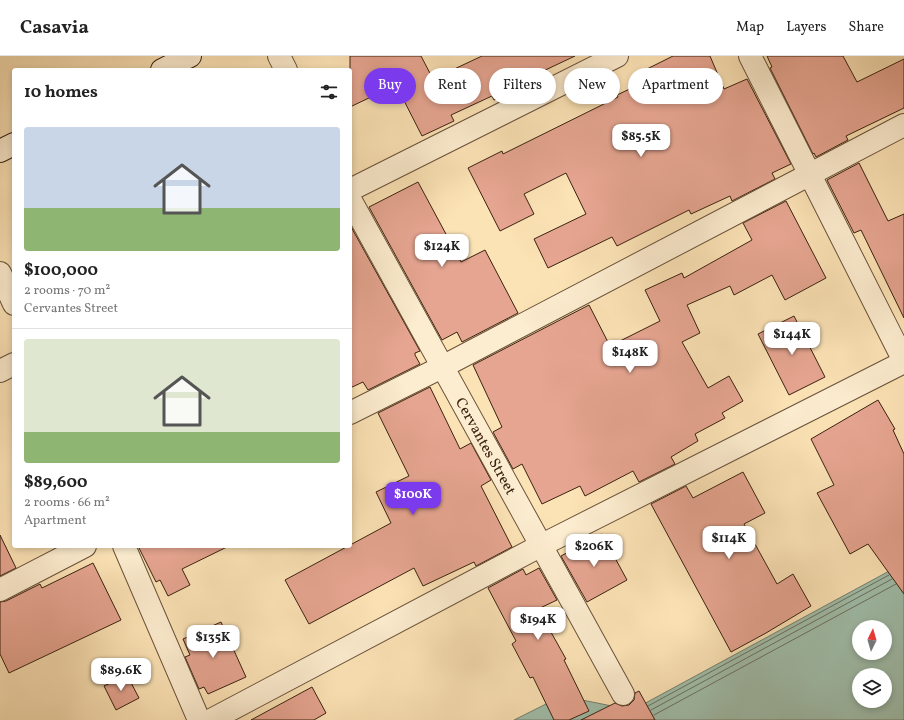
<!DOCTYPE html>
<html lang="en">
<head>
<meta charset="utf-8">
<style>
	:root { --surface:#fff; --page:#f2f2f2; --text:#222; --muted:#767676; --line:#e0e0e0; --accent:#7c3aed }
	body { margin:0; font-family:Vollkorn,serif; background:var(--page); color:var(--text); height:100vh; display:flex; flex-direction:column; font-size:15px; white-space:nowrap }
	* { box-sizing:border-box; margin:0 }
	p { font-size:13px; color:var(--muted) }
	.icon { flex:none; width:22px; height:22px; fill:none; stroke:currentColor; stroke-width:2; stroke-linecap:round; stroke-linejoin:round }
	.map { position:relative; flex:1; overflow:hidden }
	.details { position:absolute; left:12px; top:12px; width:340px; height:480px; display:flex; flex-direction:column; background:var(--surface); border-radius:4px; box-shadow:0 2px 6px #0003 }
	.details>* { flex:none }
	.top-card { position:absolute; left:364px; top:12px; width:380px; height:36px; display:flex; gap:8px }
	.needle { width:26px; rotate:5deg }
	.tools { position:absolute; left:852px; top:564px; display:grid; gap:8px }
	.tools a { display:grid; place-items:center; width:40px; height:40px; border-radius:50%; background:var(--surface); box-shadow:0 2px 6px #0003; font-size:20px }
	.price { position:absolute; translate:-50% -34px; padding:0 9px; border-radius:8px; background:#fff; color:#222; font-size:13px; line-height:26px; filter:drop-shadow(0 1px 2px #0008) }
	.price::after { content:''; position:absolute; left:50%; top:24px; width:12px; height:9px; margin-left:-6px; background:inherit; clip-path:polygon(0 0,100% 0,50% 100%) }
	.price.on { background:var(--accent); color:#fff }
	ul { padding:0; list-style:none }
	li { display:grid; align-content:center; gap:8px; height:212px; padding:0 12px }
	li+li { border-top:1px solid var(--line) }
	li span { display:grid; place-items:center; height:124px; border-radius:4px; color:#555 }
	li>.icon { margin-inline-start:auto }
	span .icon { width:72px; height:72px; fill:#fffc; stroke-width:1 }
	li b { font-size:17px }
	h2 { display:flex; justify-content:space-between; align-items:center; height:48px; padding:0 12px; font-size:17px }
	.chip { padding:0 14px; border-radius:18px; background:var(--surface); box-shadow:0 2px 6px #0003; font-size:14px; line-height:36px }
	.chip.on { background:var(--accent); color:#fff }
	header { display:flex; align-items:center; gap:24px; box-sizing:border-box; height:56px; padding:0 20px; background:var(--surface); border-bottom:1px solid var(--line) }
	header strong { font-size:19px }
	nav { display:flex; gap:22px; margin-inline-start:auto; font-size:14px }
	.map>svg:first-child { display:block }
	.water { fill:#a0beab; stroke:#77806d; fill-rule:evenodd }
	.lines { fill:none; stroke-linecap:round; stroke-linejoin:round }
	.shore { stroke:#6d705d; stroke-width:1 }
	.building { fill:#e6a591; stroke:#3a220f }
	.street-casing { stroke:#6a5239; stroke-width:24 }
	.secondary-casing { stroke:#3a220f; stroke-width:24 }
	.street { stroke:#fdedd0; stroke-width:22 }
	.secondary { stroke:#fdedd0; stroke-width:22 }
	.labels { text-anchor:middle; stroke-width:3; stroke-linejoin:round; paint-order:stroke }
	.street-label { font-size:15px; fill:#3a220f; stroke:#fdedd0 }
</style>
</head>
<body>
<header>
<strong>Casavia</strong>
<nav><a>Map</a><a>Layers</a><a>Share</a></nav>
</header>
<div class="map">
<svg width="904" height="664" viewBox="0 0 904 664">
	<rect width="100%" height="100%" fill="#fce3b6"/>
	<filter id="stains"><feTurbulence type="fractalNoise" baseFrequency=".005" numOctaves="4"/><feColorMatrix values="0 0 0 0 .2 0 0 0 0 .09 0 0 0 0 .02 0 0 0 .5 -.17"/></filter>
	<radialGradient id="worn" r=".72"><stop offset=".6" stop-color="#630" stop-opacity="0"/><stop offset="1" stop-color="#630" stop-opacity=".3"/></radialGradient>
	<!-- water -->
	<path class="water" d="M904 507V664H514L562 640 617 651 640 650ZM859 571H885V597H859ZM859 619H885V645H859Z"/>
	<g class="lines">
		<!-- shore -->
		<g class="shore">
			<polyline points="648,650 889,519"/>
			<polyline points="651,654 892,523"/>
			<polyline points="654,659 896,528"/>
		</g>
	</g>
	<!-- building -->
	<g class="building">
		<polygon points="350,0 421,0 433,23 482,0 575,0 520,26 522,30 494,44 492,40 451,59 454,65 422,80 396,29 350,51"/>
		<polygon points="673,0 710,0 724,33 747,23 791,108 772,117 775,123 732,145 730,140 691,158 689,154 617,190 612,181 548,212 534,183 586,158 566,117 524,138 534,158 500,175 468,112 502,95 503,98 618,41 617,39 638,29 633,20"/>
		<polygon points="767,0 843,0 857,26 904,3 904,52 846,80 848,84 816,101 814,97 813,98 770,12 772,11"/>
		<polygon points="859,107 888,165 904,158 904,262 861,174 854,177 827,124"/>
		<polygon points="418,126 461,206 485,194 518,257 462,286 457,276 442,284 369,151"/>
		<polygon points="786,145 826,222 785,244 772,219 734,239 730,230 687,249 700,277 682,286 708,332 729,320 743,345 722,357 725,362 695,378 698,385 671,401 675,408 639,426 633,415 585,440 580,430 542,448 522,408 513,413 493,376 502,371 473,309 589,249 610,290 660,265 645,234 682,217 684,222 752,184 743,167"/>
		<polygon points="350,169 420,295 415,297 415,299 420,308 368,334 363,326 350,332"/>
		<polygon points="794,260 825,321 789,339 758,278"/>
		<polygon points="430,331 460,393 471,387 491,424 481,430 512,491 476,510 474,506 423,530 414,512 309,568 285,524 391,467 376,436 409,420 378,357"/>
		<polygon points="878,344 895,373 893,374 904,398 904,538 868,488 850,498 817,437 834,429 811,383"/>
		<polygon points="743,416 765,457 744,468 777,528 793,518 811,550 766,577 731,596 651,448 686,430 693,442"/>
		<polygon points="602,478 627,524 587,546 561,500"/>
		<polygon points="0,479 16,512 0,520"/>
		<polygon points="138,490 229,490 182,513 190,529 168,540 160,524 156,526"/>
		<polygon points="93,507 121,564 9,617 0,598 0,546 6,545 40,528 42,532"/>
		<polygon points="539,512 557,544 538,553 566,603 564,604 589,655 569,664 554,664 533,621 530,622 512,588 516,585 488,532 523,513 526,519"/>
		<polygon points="221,566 246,621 208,638 204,631 199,633 185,601 190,599 183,583"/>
		<polygon points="127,619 139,642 116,654 104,630"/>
		<polygon points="312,631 326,657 314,664 251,664"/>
		<polygon points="639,635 655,664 581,664 615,647 622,650 629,649 634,644 635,637"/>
	</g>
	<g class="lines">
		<!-- street casing -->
		<g class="street-casing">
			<g id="street">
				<polyline points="279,0 286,14"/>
				<polyline points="750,0 904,305"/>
				<polyline points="350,134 617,0"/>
				<polyline points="350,143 623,638"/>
				<polyline points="0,217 14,248"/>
				<polyline points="0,315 14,308"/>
				<polyline points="350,357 442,311 904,69"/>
				<polyline points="124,490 199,664"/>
				<polyline points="0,534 85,490"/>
				<polyline points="211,664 540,490 904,306"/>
			</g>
		</g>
		<!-- secondary casing -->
		<g class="secondary-casing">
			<g id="secondary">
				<polyline points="162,14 190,0"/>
				<polyline points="0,95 14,88"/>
			</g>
		</g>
		<!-- street -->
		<use href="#street" class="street"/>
		<!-- secondary -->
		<use href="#secondary" class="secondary"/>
	</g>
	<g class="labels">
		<!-- street labels -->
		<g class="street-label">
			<text transform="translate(486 390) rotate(61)" y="5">Cervantes Street</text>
		</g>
	</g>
	<rect width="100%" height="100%" filter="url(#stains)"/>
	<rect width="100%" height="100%" fill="url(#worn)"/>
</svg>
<div class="tools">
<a><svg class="needle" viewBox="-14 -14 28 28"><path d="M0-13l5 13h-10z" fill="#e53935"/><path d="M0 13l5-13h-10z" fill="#767676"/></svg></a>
<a><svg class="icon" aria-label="layers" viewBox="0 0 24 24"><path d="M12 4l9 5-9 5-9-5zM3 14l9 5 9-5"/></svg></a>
</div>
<b class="price" style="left:641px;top:102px">$85.5K</b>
<b class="price" style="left:442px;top:212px">$124K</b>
<b class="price" style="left:792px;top:300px">$144K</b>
<b class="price" style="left:630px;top:318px">$148K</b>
<b class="price on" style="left:413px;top:460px">$100K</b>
<b class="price" style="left:729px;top:504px">$114K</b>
<b class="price" style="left:594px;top:512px">$206K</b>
<b class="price" style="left:538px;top:585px">$194K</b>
<b class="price" style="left:213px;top:603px">$135K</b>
<b class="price" style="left:121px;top:636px">$89.6K</b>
<div class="top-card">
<a class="chip on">Buy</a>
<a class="chip">Rent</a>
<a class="chip">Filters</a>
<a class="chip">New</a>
<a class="chip">Apartment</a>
</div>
<section class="details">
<h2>10 homes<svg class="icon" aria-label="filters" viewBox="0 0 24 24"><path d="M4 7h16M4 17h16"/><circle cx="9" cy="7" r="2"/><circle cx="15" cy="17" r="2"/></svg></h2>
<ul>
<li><span style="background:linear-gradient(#c9d6e8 65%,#8fb573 0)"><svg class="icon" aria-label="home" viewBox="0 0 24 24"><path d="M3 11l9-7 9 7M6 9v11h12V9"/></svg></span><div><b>$100,000</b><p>2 rooms · 70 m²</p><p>Cervantes Street</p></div></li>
<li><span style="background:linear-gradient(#dfe7d0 75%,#8fb573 0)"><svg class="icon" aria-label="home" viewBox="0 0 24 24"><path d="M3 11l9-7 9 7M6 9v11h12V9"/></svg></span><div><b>$89,600</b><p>2 rooms · 66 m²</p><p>Apartment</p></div></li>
</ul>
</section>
</div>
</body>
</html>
